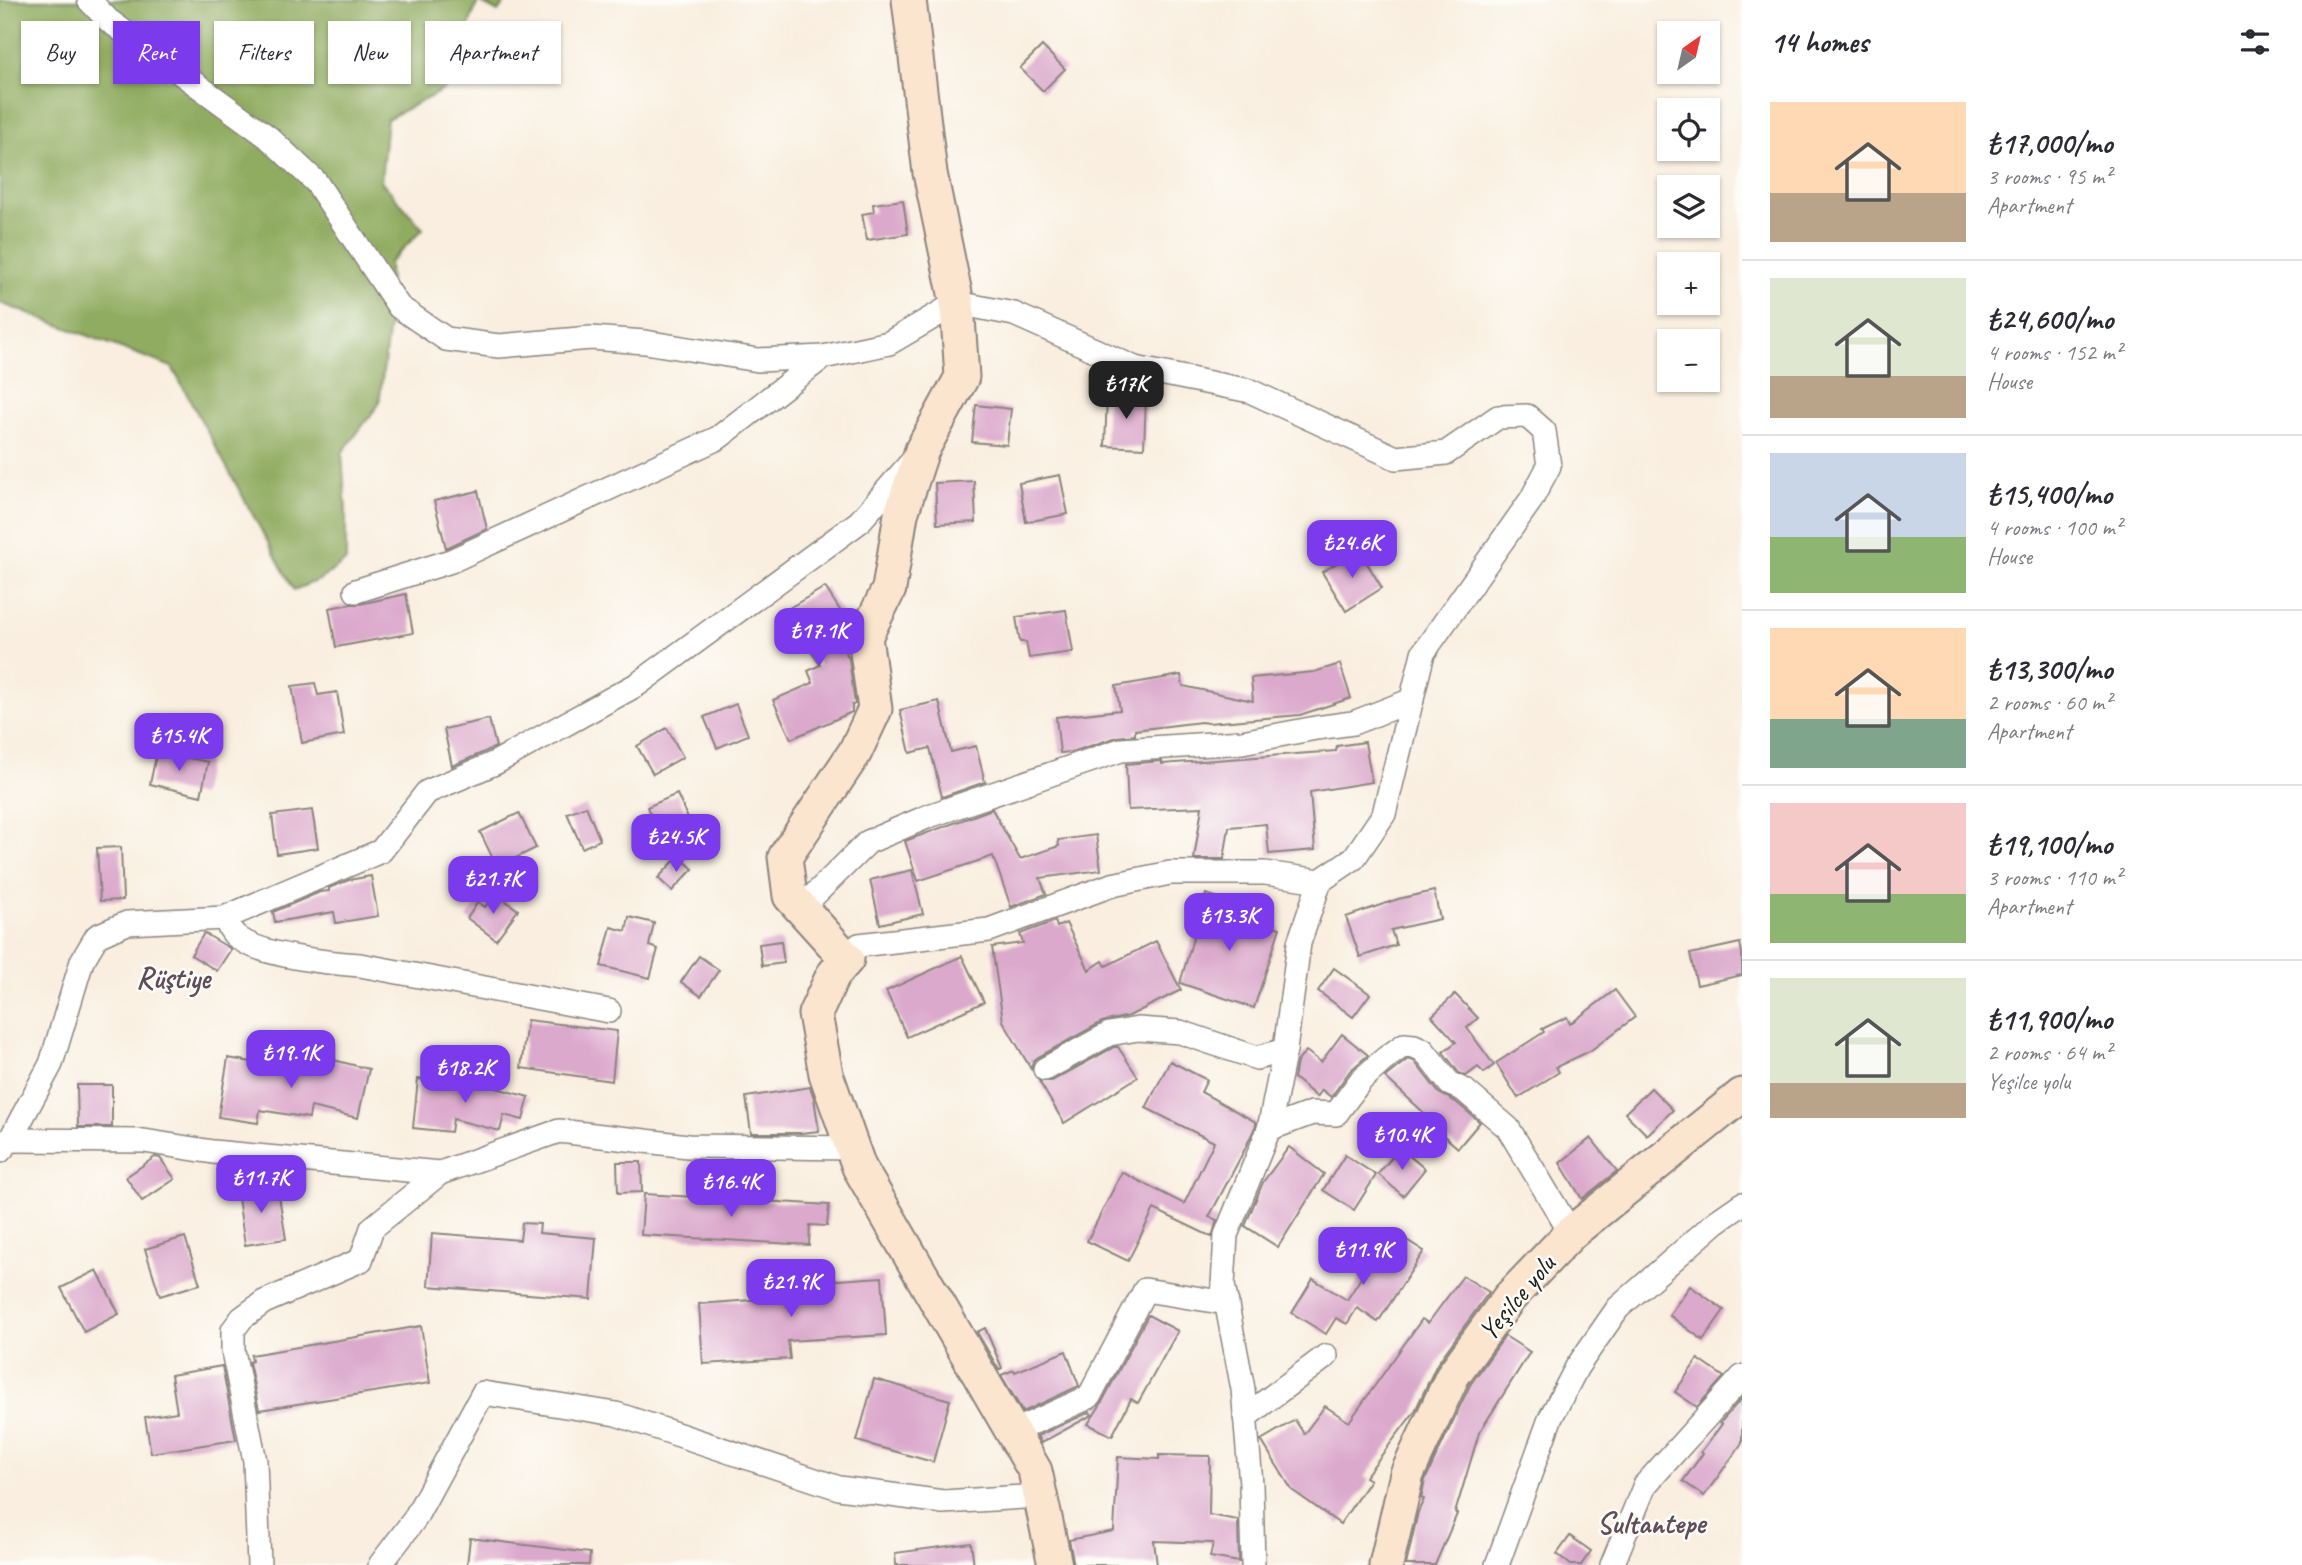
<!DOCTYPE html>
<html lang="en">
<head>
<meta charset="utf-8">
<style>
	:root { --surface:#fff; --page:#f7f7f7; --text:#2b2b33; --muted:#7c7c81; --line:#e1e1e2; --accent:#7c3aed }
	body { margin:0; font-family:Caveat,sans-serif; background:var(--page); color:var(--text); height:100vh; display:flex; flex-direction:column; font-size:26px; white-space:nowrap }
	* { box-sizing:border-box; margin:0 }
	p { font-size:23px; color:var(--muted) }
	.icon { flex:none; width:38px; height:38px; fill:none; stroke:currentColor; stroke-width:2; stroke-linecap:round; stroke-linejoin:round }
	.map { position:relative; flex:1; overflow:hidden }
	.panel { display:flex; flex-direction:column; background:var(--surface); width:560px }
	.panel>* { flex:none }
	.banner { position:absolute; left:21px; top:21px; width:665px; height:63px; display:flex; gap:14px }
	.needle { width:46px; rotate:34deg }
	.tools { position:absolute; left:1657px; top:21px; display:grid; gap:14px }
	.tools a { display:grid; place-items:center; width:63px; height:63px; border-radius:0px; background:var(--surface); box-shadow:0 2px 5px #0004; font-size:35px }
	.price { position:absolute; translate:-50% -60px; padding:0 16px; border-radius:14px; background:var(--accent); color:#fff; font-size:23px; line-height:46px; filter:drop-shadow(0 2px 4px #0008) }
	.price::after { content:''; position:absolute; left:50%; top:42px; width:21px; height:16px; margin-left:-10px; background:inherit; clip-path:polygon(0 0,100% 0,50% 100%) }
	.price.selected { background:#222; color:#fff }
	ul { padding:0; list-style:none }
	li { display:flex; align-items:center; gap:21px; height:175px; padding:0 28px }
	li+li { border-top:2px solid var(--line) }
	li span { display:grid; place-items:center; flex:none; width:196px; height:140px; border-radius:0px; color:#555 }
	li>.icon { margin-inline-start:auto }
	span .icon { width:84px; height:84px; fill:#fffc; stroke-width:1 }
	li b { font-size:30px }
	h2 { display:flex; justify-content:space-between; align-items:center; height:84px; padding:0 28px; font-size:30px }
	.pill { padding:0 24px; border-radius:0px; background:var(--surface); box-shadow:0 2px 5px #0004; font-size:24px; line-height:63px }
	.pill.selected { background:var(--accent); color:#fff }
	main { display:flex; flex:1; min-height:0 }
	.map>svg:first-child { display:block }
	.forest { fill:#90ac60; stroke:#56643e; stroke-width:2 }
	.building { fill:#dba9cc }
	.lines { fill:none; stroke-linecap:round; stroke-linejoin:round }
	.street-casing { stroke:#8a857e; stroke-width:26 }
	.secondary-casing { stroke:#8a857e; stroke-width:37 }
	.street { stroke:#fff; stroke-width:23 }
	.secondary { stroke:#fce5cf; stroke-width:33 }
	.labels { text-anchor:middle; stroke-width:5; stroke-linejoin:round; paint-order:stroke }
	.street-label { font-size:28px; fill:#1c1c1c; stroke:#fdfcf7 }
	.neighbourhood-label { font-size:30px; font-weight:bold; fill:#5f4d5a; stroke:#fdfcf7 }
</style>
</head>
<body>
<main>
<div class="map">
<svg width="1742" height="1565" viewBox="0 0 1742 1565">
	<rect width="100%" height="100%" fill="#fdfcf7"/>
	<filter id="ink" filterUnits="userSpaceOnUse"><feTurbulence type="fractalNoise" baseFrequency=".0143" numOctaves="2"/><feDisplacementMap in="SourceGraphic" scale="14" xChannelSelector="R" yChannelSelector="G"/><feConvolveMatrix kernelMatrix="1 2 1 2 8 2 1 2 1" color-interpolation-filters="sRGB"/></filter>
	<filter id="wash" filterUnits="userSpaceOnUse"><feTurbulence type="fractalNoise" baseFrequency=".00686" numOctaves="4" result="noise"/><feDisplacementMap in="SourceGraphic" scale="28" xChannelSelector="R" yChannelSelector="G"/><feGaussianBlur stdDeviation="1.57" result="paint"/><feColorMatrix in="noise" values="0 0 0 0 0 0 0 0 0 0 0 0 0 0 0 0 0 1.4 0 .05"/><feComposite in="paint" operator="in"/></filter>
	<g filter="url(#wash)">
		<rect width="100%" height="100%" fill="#f9eedf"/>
		<!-- forest -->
		<polygon class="forest" points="0,0 507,0 498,12 478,1 445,89 387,119 381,181 423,229 389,263 391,308 379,404 342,453 346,511 346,561 321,579 294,590 172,367 0,303"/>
		<g id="blocks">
			<!-- building -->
			<g class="building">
				<polygon points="1042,46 1065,69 1043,91 1020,68"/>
				<polygon points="903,200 908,234 867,240 862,214 874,212 873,204"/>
				<polygon points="1107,395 1146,397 1144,448 1105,446"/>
				<polygon points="976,405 1011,409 1007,445 972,442"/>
				<polygon points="1060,475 1068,514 1026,522 1019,483"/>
				<polygon points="974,481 976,522 937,524 935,483"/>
				<polygon points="478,491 487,529 446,548 434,501"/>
				<polygon points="1359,550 1382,588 1346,611 1322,572"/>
				<polygon points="825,587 847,621 835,629 849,659 855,704 852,705 852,712 791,739 773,700 813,683 808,671 820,665 784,611"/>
				<polygon points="406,594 413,633 336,647 329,608 351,604 360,604"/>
				<polygon points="1066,610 1073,652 1029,658 1026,642 1020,642 1016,617"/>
				<polygon points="1340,664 1351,698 1300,715 1208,723 1201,722 1135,730 1135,735 1117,737 1072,752 1060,753 1056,717 1120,710 1116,686 1181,675 1183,686 1253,701 1251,678 1314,672"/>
				<polygon points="315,683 318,695 337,692 344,735 302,743 292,686"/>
				<polygon points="939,701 951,752 976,746 985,782 942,797 930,748 910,753 900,710"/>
				<polygon points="736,704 748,735 717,748 704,717"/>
				<polygon points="489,719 496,747 452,766 444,729"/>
				<polygon points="667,728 683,757 653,774 637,746"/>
				<polygon points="1365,742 1372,782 1310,792 1315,850 1269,854 1266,824 1229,827 1224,859 1194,859 1202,807 1128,810 1126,764 1162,761 1162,764 1336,751 1337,746"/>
				<polygon points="157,751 208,762 201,796 150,784"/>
				<polygon points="677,794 694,832 664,845 647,807"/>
				<polygon points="586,806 600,840 582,848 567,813"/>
				<polygon points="992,809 1020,859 1059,846 1058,840 1096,835 1101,870 1040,878 1046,894 1011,907 993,856 918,881 905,841"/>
				<polygon points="312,810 318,848 277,854 272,815"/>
				<polygon points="519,813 536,848 497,867 480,832"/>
				<polygon points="121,847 123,900 100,901 97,848"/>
				<polygon points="679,856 693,869 672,891 658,878"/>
				<polygon points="912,870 923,914 880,924 870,880"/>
				<polygon points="371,876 378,916 336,923 334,912 275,922 273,912 320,892 329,891 329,888 349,880"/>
				<polygon points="1434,891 1440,919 1391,930 1396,945 1360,957 1346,917 1398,899"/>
				<polygon points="495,893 518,910 496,940 467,918 478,902 485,907"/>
				<polygon points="1206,894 1244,906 1241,916 1280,928 1254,1008 1180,983"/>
				<polygon points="629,917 654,923 649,946 658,949 650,978 601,966 611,927 626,931"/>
				<polygon points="1055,921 1057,927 1066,923 1089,970 1103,961 1106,966 1156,941 1181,990 1129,1016 1102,1022 1038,1057 1033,1061 1031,1069 1003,1021 992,947 1023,943 1020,934"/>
				<polygon points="204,933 231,949 217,971 191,955"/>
				<polygon points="781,941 784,963 762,966 759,944"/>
				<polygon points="1740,943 1742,953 1742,975 1697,985 1690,954"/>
				<polygon points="699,956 719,970 701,996 681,982"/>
				<polygon points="962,956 984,1002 907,1037 886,991"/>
				<polygon points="1334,968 1370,994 1353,1017 1318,991"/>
				<polygon points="1615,990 1635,1017 1590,1051 1556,1067 1559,1072 1518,1098 1496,1063 1544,1032 1542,1029 1567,1017 1570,1024"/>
				<polygon points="1455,994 1478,1018 1467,1028 1494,1065 1484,1073 1478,1067 1466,1076 1459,1073 1443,1052 1456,1042 1432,1016"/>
				<polygon points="527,1020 617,1031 612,1081 521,1068"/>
				<polygon points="1342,1034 1368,1055 1350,1071 1331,1097 1322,1090 1317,1097 1294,1078 1297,1062 1306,1051 1321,1062"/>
				<polygon points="1114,1047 1118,1047 1138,1077 1064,1123 1039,1081 1052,1081"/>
				<polygon points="228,1058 275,1066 276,1063 324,1070 326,1058 369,1069 358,1118 311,1107 309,1118 260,1110 258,1123 218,1117"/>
				<polygon points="1408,1059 1414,1061 1439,1093 1456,1102 1480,1122 1458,1148 1430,1124 1433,1121 1385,1077"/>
				<polygon points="1170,1061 1207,1080 1201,1092 1256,1122 1256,1125 1246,1147 1209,1217 1217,1220 1212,1237 1154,1209 1128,1261 1087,1241 1122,1172 1184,1204 1214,1142 1146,1108"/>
				<polygon points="418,1079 477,1085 477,1083 529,1097 523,1120 504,1115 500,1131 453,1119 451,1132 413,1128"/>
				<polygon points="77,1085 112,1085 112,1127 78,1127"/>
				<polygon points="810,1087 814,1098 819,1131 800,1133 751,1133 746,1097"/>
				<polygon points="1651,1088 1673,1110 1647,1135 1625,1113"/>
				<polygon points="1591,1138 1617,1171 1582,1199 1560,1163"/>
				<polygon points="1289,1147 1324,1174 1278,1247 1245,1226 1263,1182"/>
				<polygon points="1400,1148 1425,1169 1403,1196 1378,1174"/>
				<polygon points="1345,1155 1376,1175 1354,1210 1323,1190"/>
				<polygon points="155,1157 160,1158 175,1179 142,1201 126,1177"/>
				<polygon points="617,1162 641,1162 642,1192 618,1193"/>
				<polygon points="277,1184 286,1239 245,1245 237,1191"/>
				<polygon points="644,1194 829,1205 827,1226 810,1225 809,1245 641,1235"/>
				<polygon points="522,1223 540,1224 539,1233 596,1238 591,1299 428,1286 432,1233 520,1240"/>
				<polygon points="1391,1230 1424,1251 1378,1322 1357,1308 1347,1324 1336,1318 1326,1334 1292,1313 1313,1279 1347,1300"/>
				<polygon points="185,1237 200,1284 160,1296 145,1249"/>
				<polygon points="97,1270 119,1314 84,1332 61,1288"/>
				<polygon points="1463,1276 1489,1292 1437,1364 1415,1411 1365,1477 1370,1480 1340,1524 1292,1490 1261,1440 1295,1420 1304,1434 1325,1406 1349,1422 1422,1319 1428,1323"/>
				<polygon points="882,1277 886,1335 788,1341 790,1359 703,1364 699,1304 765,1299 764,1285"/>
				<polygon points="1690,1286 1724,1310 1703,1340 1669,1315"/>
				<polygon points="1148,1315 1178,1331 1138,1403 1131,1399 1112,1436 1088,1424 1101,1404"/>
				<polygon points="421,1326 430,1383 259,1410 249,1362 252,1361 251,1355"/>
				<polygon points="985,1328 1002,1368 999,1370 977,1332"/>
				<polygon points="1505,1336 1530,1352 1479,1433 1455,1513 1457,1514 1435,1565 1406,1565 1418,1512 1424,1499 1421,1498 1425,1480 1470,1385"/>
				<polygon points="1066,1351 1079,1386 1023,1412 1001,1375 1014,1370 1015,1372"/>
				<polygon points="1698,1359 1724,1377 1697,1407 1675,1392"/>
				<polygon points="222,1366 236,1440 151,1453 145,1417 177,1412 171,1375"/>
				<polygon points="874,1379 950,1400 933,1462 857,1441"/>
				<polygon points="1742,1398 1742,1443 1704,1496 1683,1481 1703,1453 1701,1452 1722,1424 1720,1423"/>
				<polygon points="1090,1412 1092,1415 1041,1443 1037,1436"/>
				<polygon points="1159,1455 1210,1456 1209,1515 1238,1520 1239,1562 1210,1557 1213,1543 1154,1541 1157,1565 1074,1565 1069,1540 1114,1531 1118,1457 1159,1459"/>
				<polygon points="1570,1536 1591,1551 1581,1565 1571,1565 1557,1554"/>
				<polygon points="470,1538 590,1553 589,1565 467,1565"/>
				<polygon points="971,1543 974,1565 896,1565 895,1553"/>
			</g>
		</g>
	</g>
	<g filter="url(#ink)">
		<use href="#blocks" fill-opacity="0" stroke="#8a857e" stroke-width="2"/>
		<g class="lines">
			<!-- street casing -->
			<g class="street-casing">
				<g id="street">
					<polyline points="89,0 108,20 268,137 316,182 399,307 446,339 499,346 591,338 645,342 758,360 823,357 889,343 957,303 1014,314 1135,368 1250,391 1396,458 1446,453 1498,417 1527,416 1544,431 1549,466 1531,500 1423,653 1384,814 1354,858 1320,881 1299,943 1285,1050 1269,1129 1226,1235 1223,1285 1243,1389 1251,1484 1253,1565"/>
					<polyline points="356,591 451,561 718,438 823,357"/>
					<polyline points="801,908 868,842 929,816 1121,750 1242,742 1316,728 1353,723 1412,700"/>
					<path d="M224 918C228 924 231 932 236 936 258 956 331 963 360 965L609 1011"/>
					<polyline points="847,959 859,945 989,930 1112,885 1170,873 1265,873 1320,881"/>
					<polyline points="1045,1069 1109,1034 1138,1029 1180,1032 1257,1058 1285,1050"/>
					<polyline points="1269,1129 1312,1113 1336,1114 1361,1080 1386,1058 1404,1045 1414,1046 1423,1050 1450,1084 1464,1090 1508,1128 1571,1233"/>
					<polyline points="10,1140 144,1141 213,1152 440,1173"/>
					<polyline points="0,1151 10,1140 51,1064 82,961 97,936 127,923 224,918 381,851 427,792 495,763 638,684 859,522 915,458"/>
					<polyline points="1245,1417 1326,1356"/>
					<polyline points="1012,1432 1089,1397 1145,1290 1227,1303"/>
					<polyline points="259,1565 255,1461 233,1351 233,1330 242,1318 264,1302 361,1260 372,1228 440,1173 559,1131 688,1146 852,1148"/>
					<polyline points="380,1565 414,1520 483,1393 616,1414 839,1488 943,1502 1040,1496"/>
					<polyline points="1497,1565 1550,1419 1577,1367 1618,1308 1716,1222 1742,1204"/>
					<polyline points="1612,1565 1645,1485 1742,1377"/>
				</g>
			</g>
			<!-- secondary casing -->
			<g class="secondary-casing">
				<g id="secondary">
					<polyline points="909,0 930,173 957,303 962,377 922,450 901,514 889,589 865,637 875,709 855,752 785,857 790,896 847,959 833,975 815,1014 826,1074 859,1167 1035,1471 1055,1565"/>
					<polyline points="1386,1565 1407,1474 1453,1375 1509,1298 1571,1233 1742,1095"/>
				</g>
			</g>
			<!-- street -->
			<use href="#street" class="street"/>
			<!-- secondary -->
			<use href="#secondary" class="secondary"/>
		</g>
	</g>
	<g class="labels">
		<!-- street labels -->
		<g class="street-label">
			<text transform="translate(1516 1297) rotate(-50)" y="10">Yeşilce yolu</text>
		</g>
		<!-- neighbourhood labels -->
		<g class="neighbourhood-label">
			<text x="173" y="988">Rüştiye</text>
			<text x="1651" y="1533">Sultantepe</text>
		</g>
	</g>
</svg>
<div class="tools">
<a><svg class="needle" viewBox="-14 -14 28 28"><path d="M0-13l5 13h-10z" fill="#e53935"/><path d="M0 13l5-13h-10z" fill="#7c7c81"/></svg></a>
<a><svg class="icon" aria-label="locate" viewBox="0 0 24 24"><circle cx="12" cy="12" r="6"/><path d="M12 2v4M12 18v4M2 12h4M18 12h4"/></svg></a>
<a><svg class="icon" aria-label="layers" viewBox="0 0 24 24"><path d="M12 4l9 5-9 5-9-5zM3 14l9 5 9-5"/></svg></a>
<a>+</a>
<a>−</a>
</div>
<b class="price selected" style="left:1126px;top:421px">₺17K</b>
<b class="price" style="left:1352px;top:580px">₺24.6K</b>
<b class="price" style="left:819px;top:668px">₺17.1K</b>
<b class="price" style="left:179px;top:773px">₺15.4K</b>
<b class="price" style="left:676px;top:874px">₺24.5K</b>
<b class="price" style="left:493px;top:916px">₺21.7K</b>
<b class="price" style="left:1229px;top:953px">₺13.3K</b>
<b class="price" style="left:291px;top:1090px">₺19.1K</b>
<b class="price" style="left:465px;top:1105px">₺18.2K</b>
<b class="price" style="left:1402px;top:1172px">₺10.4K</b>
<b class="price" style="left:261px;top:1215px">₺11.7K</b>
<b class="price" style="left:731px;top:1219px">₺16.4K</b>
<b class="price" style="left:1363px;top:1287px">₺11.9K</b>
<b class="price" style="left:791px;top:1319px">₺21.9K</b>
<div class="banner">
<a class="pill">Buy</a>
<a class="pill selected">Rent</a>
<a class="pill">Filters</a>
<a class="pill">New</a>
<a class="pill">Apartment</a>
</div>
</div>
<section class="panel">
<h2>14 homes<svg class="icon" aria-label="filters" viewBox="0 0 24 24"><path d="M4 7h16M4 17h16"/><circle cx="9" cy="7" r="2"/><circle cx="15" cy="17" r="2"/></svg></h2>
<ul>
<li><span style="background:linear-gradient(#ffd9b3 65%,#b9a48a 0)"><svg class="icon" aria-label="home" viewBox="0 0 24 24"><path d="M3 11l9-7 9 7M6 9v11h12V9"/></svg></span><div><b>₺17,000/mo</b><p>3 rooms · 95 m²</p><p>Apartment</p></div></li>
<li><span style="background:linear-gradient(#dfe7d0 70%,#b9a48a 0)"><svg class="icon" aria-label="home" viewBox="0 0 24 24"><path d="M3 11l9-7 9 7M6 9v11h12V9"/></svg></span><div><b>₺24,600/mo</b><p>4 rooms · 152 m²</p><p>House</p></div></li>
<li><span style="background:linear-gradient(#c9d6e8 60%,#8fb573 0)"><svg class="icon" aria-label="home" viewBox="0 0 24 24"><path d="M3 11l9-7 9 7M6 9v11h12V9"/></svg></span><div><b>₺15,400/mo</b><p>4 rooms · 100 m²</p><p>House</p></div></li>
<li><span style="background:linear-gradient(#ffd9b3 65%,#7fa58c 0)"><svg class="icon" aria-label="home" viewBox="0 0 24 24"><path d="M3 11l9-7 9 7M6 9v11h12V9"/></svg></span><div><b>₺13,300/mo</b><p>2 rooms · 60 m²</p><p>Apartment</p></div></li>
<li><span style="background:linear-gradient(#f6c9c9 65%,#8fb573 0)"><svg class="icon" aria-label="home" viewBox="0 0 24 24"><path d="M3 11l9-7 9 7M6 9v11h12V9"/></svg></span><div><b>₺19,100/mo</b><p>3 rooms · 110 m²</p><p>Apartment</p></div></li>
<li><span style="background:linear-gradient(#dfe7d0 75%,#b9a48a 0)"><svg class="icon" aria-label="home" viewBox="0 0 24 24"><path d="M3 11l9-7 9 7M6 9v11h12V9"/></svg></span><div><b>₺11,900/mo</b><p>2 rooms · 64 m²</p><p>Yeşilce yolu</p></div></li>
</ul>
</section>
</main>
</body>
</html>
